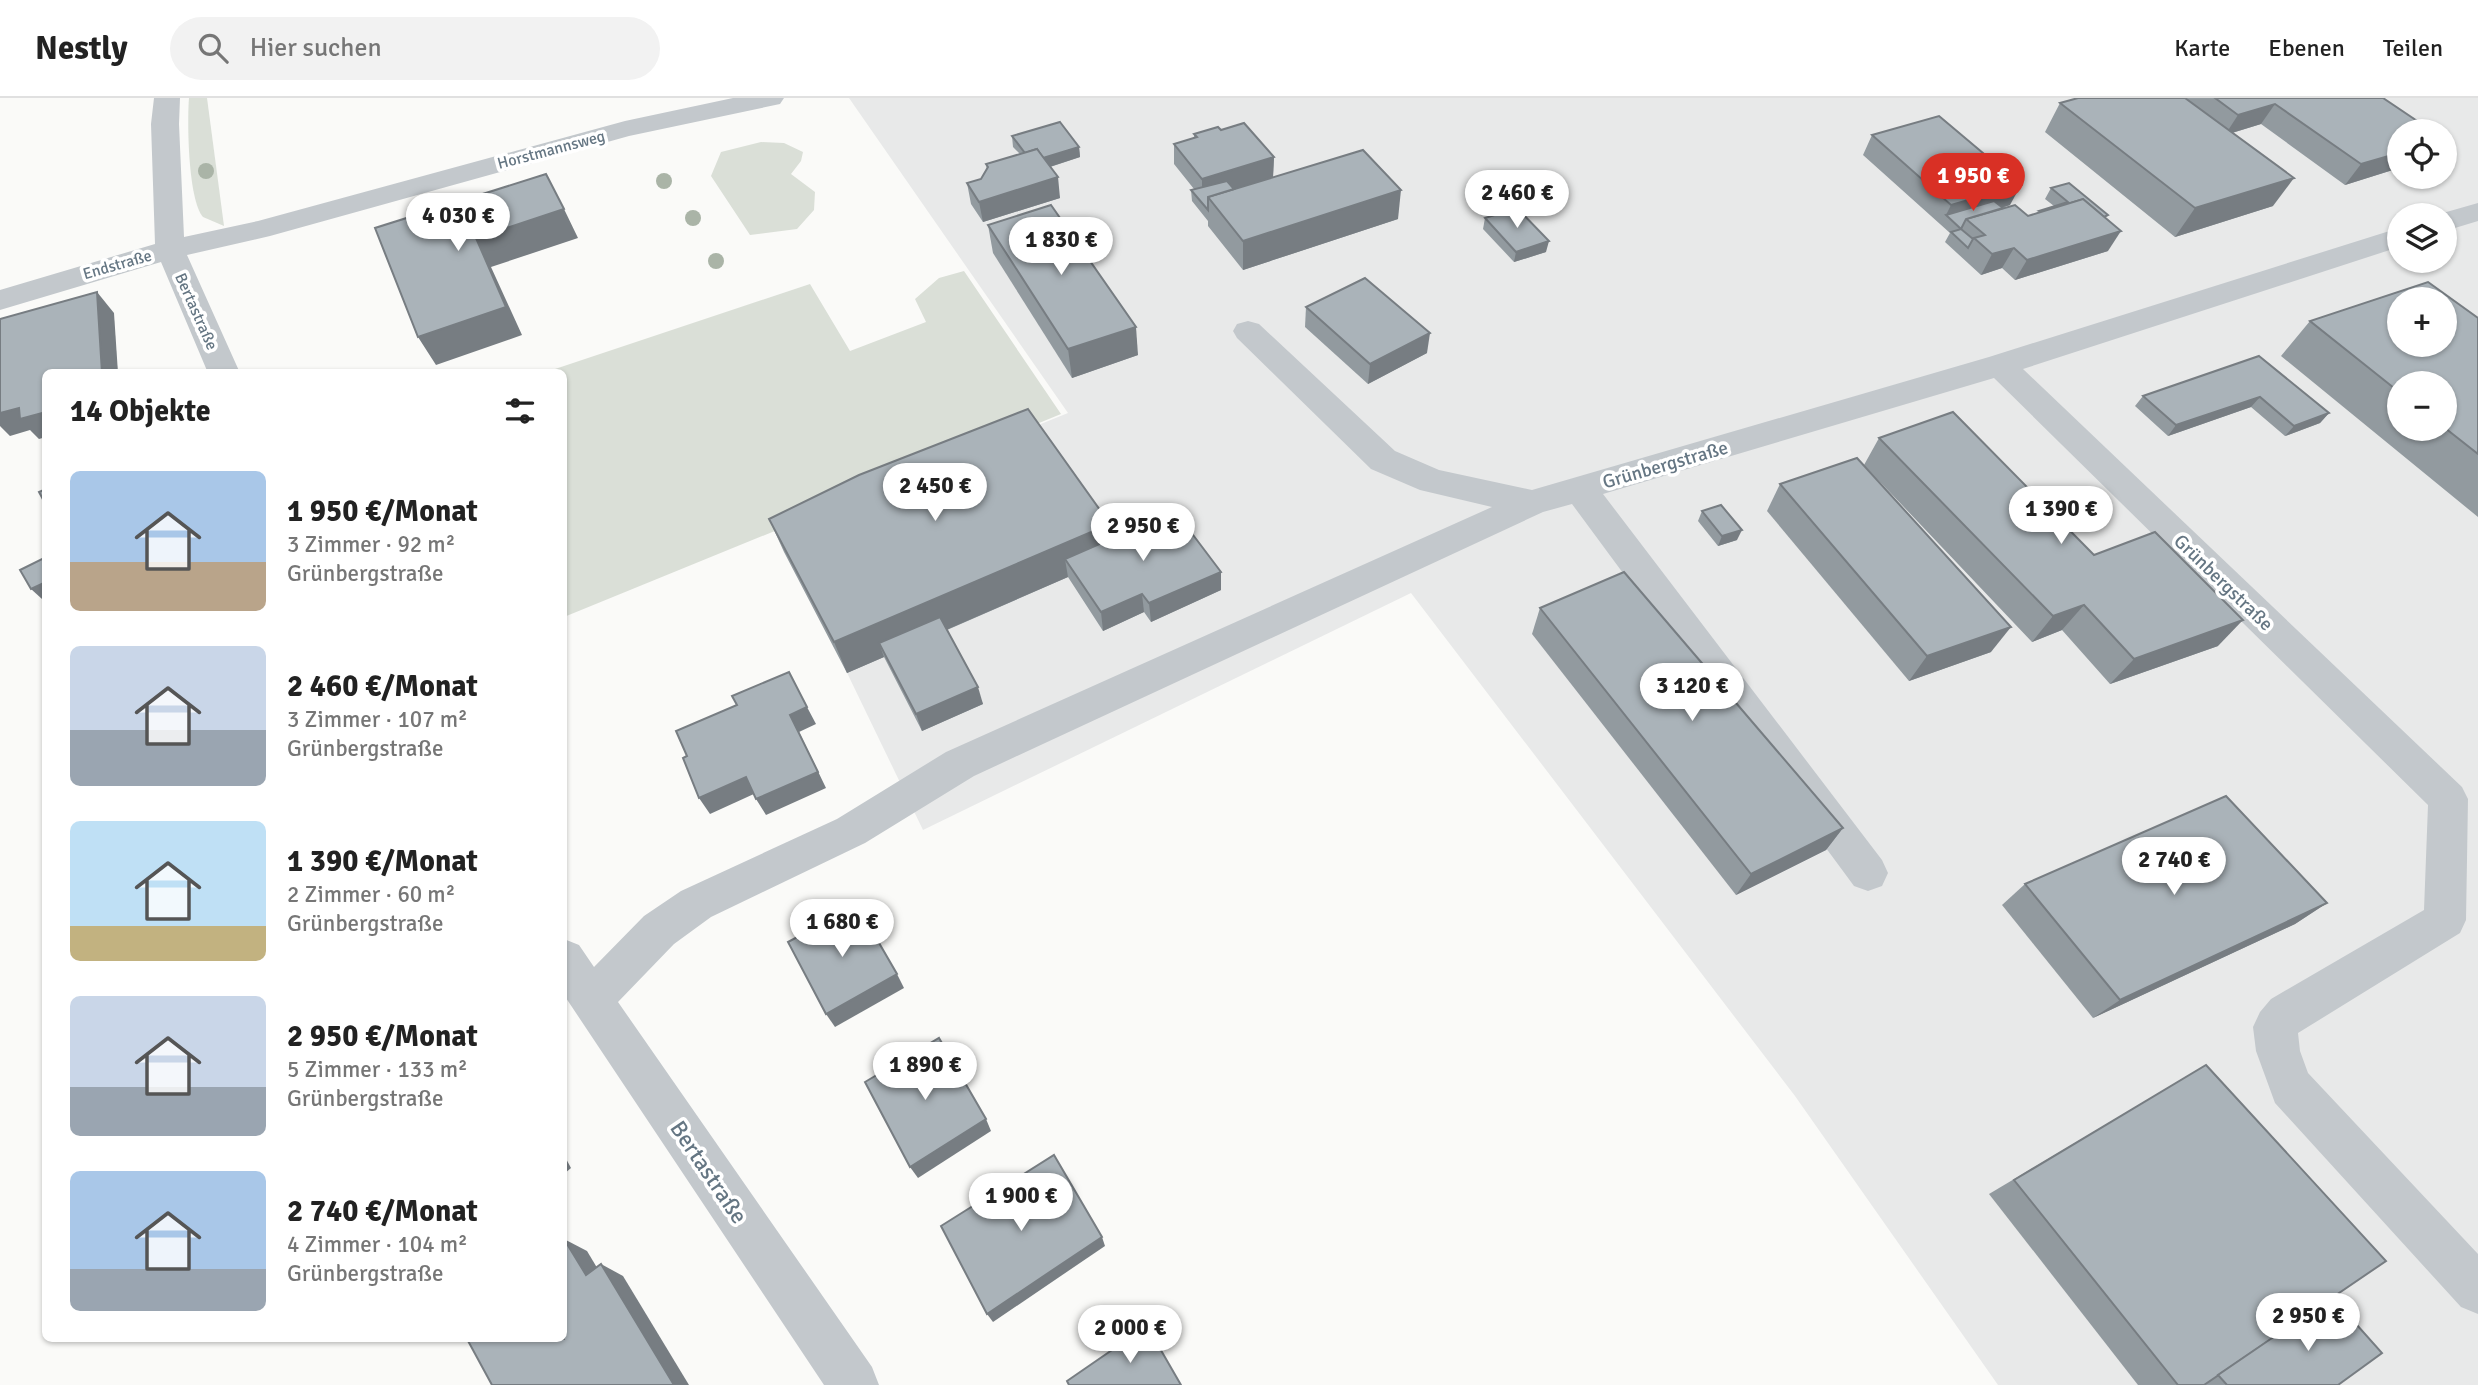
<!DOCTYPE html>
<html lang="de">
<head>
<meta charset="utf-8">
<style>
	:root { --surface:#fff; --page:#f2f2f2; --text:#222; --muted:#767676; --line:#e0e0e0; --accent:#d93025 }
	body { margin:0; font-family:Signika,sans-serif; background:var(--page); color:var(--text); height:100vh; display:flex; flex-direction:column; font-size:26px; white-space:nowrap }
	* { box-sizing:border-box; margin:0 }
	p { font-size:23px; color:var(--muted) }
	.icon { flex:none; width:38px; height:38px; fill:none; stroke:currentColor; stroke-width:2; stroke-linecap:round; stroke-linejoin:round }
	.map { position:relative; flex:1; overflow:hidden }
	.details { position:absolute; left:42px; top:271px; width:525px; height:973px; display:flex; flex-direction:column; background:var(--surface); border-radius:10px; box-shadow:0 2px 5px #0004 }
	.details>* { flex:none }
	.buttons { position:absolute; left:2387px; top:21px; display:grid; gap:14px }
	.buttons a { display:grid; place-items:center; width:70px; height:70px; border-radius:50%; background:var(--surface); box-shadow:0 2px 5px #0004; font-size:35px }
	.price { position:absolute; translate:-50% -60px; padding:0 16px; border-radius:24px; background:#fff; color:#222; font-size:23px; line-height:46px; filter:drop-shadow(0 2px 4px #0008) }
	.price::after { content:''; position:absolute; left:50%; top:42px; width:21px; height:16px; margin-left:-10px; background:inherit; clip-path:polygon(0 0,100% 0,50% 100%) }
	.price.active { background:var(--accent); color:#fff }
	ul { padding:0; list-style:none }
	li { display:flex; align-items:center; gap:21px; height:175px; padding:0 28px }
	li span { display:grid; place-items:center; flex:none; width:196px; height:140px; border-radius:10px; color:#555 }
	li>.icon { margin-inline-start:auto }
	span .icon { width:84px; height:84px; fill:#fffc; stroke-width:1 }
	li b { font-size:30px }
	h2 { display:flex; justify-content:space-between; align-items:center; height:84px; padding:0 28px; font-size:30px }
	header { display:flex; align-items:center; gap:42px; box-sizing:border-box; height:98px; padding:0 35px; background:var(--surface); border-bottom:2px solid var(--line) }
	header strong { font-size:33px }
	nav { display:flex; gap:38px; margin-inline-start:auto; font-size:24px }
	.search { width:490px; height:63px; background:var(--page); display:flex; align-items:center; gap:18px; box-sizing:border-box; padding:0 24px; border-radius:38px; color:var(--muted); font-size:26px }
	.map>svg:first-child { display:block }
	.built { fill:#e8e9e9; fill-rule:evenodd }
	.green { fill:#dadfd7 }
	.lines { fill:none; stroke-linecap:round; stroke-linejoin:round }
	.minor { fill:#c3c8cc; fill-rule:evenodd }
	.tree { fill:#aab4a7 }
	.wall { fill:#929a9f; fill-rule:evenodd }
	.shaded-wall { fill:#777d82 }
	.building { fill:#aab3b9; stroke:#777d82; stroke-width:2; fill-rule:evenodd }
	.labels { text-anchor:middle; stroke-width:7; stroke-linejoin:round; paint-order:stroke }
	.far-street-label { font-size:16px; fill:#657683; stroke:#fff }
	.street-label { font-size:19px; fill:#657683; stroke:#fff }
	.near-street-label { font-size:23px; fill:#657683; stroke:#fff }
</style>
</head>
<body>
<header>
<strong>Nestly</strong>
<div class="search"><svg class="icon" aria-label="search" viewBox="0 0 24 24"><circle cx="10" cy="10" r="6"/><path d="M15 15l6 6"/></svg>Hier suchen</div>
<nav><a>Karte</a><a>Ebenen</a><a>Teilen</a></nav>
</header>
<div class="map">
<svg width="2478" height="1287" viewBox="0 0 2478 1287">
	<rect width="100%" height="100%" fill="#fafaf8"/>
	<!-- built -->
	<path class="built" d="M849 0H2478V1287H1998L1795 998 1411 495 923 732 778 432 1068 315ZM2399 33H2445V79H2399ZM2399 117H2445V163H2399ZM2399 201H2445V247H2399ZM2399 285H2445V331H2399Z"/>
	<!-- green -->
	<g class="green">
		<path d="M189 0H207L224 128 203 119C188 102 187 24 189 0Z"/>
		<polygon points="761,44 784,45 803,54 801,63 791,76 815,94 814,112 797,131 750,137 711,78 721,54"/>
		<polygon points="964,173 1061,316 564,519 564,275 543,275 810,186 850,253 926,224 915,201 939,180"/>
	</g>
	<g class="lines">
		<!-- minor -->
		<g class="minor">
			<polygon points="154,0 180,0 179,26 184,139 258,123 625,23 733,0 784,0 780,6 629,38 270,138 187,157 240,275 208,275 161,164 0,212 0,192 155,146 151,26"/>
			<polygon points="2478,105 2478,123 2445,133 2445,117 2436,117"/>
			<polygon points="2399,130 2399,149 2023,271 2462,689 2468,701 2466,822 2460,835 2298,935 2300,953 2308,975 2478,1156 2478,1216 2461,1209 2275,1005 2256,953 2253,929 2260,914 2271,901 2424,812 2428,707 1994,280 1603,396 1882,762 1888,775 1882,788 1868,793 1854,788 1572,406 1543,414 974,678 865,745 711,819 674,846 618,904 872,1269 879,1287 824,1287 564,897 564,841 579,847 594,869 644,818 681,793 837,721 946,654 1492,409 1420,392 1371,371 1237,240 1233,233 1237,226 1248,223 1259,226 1395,353 1439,372 1532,392 1989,259"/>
		</g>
	</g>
	<!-- trees -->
	<g class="tree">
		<circle cx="206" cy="73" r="8"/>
		<circle cx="664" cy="83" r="8"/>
		<circle cx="693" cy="120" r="8"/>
		<circle cx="716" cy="163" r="8"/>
	</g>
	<!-- wall -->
	<g class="wall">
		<polygon points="2078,0 2383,0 2399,33 2399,70 2345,87 2261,26 2232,35 2273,108 2175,139 2045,34 2060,5"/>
		<polygon points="1221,32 1274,59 1273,79 1398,121 1243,172 1208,128 1208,123 1192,103 1191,92 1194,91 1174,66 1174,46 1194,40 1194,36"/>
		<polygon points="1872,37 2010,107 2002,110 2028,118 2054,108 2045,101 2051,90 2106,121 2108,153 2015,182 2002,170 1981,177 1945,144 1950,135 1863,57"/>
		<polygon points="1012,38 1079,49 1080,59 1050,69 1060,100 983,124 971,106 967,85 981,81 987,72 986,66 1020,56 1013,49"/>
		<polygon points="1485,120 1546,154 1514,164 1483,131"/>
		<polygon points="988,127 1138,257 1072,280 993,155"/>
		<polygon points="1306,209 1427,255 1368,286 1305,229"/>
		<path d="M2478 220V419L2281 258 2310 223ZM2399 285H2445V331H2399Z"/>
		<polygon points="2259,258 2329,315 2320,325 2285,338 2251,309 2168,338 2135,308 2143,298"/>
		<polygon points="1879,340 2218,548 2110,586 2062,532 2032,544 1864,367"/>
		<polygon points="1780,386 1991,554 1909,583 1767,413"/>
		<polygon points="1702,413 1737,442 1718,448 1698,423"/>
		<polygon points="769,421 1111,441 1221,492 1151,524 1144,514 1103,533 1068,479 947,532 983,606 922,633 884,559 847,575 784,454"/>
		<polygon points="1540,510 1843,730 1826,752 1736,797 1532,536"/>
		<polygon points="2025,786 2327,805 2295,826 2093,920 2002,807"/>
		<polygon points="2206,967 2332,1199 2338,1287 2138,1287 1989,1096"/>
	</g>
	<!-- shaded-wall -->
	<g class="shaded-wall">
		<polygon points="2275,6 2261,26 2225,37 2238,17"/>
		<polygon points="1079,49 1080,59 1034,74 1033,63"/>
		<polygon points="2399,55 2399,70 2345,87 2361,66"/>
		<polygon points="1274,59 1273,79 1202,101 1202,81"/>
		<polygon points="1058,79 1060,100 983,124 979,104"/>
		<polygon points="2294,80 2273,108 2175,139 2195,110"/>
		<polygon points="2021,87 2010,107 1954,124 1946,117 1951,107"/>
		<polygon points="1401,92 1398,121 1243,172 1243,143"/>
		<polygon points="564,111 578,140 491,169 522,237 436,267 418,239 476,140"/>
		<polygon points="2121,133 2108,153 2015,182 2027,162"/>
		<polygon points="1549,143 1546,154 1514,164 1516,154"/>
		<polygon points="2014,150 2002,170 1981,177 1992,156"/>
		<polygon points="97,194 114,215 118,275 102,275"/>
		<polygon points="1136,229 1138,257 1072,280 1068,251"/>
		<polygon points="1430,235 1427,255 1368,286 1370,266"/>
		<polygon points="2260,299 2251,309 2168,338 2176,327"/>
		<polygon points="19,310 46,314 46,339 39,341 30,332 10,338 0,328 0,315"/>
		<polygon points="2329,315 2320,325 2285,338 2294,328"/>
		<polygon points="1110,426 1114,459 1065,461 1068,479 886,558 879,545 884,559 847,575 834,544"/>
		<polygon points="1742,432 1737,442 1718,448 1722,438"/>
		<polygon points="1221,474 1221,492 1151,524 1149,505"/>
		<polygon points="46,484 46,499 42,501 31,491"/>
		<polygon points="1142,496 1144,514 1103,533 1101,514"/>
		<polygon points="2084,507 2062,532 2032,544 2053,518"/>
		<polygon points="2243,522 2218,548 2110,586 2134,561"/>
		<polygon points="2011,529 1991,554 1909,583 1927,558"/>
		<polygon points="978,589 983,606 922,633 916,616"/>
		<polygon points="807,609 816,626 799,634 826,690 766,717 756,701 790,617"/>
		<polygon points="746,679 756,695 710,716 699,700"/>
		<polygon points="1843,730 1826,752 1736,797 1751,776"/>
		<polygon points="2327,805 2295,826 2093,920 2120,902"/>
		<polygon points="897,876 904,890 835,929 826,916"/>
		<polygon points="986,1021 991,1033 918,1080 910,1069"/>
		<polygon points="564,1057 571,1070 564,1076"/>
		<polygon points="1102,1139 1105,1148 993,1224 987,1216"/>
		<polygon points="564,1141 587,1153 608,1188 586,1177"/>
		<polygon points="601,1166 623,1178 689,1287 674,1287"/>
	</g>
	<!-- building -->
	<g class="building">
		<polygon points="2078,0 2185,0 2294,80 2195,110 2060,5"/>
		<polygon points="2215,0 2383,0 2432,33 2399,33 2399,55 2361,66 2275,6 2238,17"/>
		<polygon points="1939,18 2021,87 1951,107 1872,37"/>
		<polygon points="1060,24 1079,49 1043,60 1037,51 1025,55 1012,38"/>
		<polygon points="1244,25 1274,59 1202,81 1174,46 1197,39 1194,36 1218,29 1221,32"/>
		<polygon points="1037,51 1058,79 979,104 967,85 981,81 988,69 986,66"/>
		<polygon points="1363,52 1401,92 1243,143 1208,99"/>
		<polygon points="546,76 564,111 476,140 506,209 418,239 375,130"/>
		<polygon points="1227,83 1234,91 1208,99 1208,112 1191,92"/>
		<polygon points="2069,85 2108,117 2104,119 2083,101 2041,114 2039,113 2068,104 2051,90"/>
		<polygon points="2083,101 2121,133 2027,162 2014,150 1992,156 1974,140 1985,137 1966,121 2015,107 2028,118"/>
		<polygon points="1994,103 2003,110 1966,121 1961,131 1946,117"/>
		<polygon points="1051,107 1136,229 1068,251 988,127"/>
		<polygon points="1517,110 1549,143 1516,154 1485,120"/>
		<polygon points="1961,131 1973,141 1968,150 1951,134"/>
		<polygon points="1365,180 1430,235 1370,266 1306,209"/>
		<path d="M2428 184 2478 220V356L2445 330V285H2399V294L2310 223ZM2399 201H2445V247H2399Z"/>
		<polygon points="97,194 102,275 46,275 46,314 20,321 19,310 0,315 0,221"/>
		<polygon points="2259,258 2329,315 2294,328 2260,299 2176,327 2143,298"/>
		<polygon points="1028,311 1110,426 834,544 769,421 859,377"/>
		<polygon points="1953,314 2094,457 2155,434 2243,522 2134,561 2084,507 2053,518 1879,340"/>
		<polygon points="1857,360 2011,529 1927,558 1780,386"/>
		<polygon points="46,391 46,407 39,394"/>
		<polygon points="1721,407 1742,432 1722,438 1702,413"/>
		<polygon points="1175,413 1221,474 1149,505 1142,496 1101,514 1065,461"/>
		<polygon points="46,459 46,484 31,491 20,472"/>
		<polygon points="1624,474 1843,730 1751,776 1540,510"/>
		<polygon points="940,519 978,589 916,616 879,545"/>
		<polygon points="789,574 807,609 790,617 818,674 756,701 746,679 699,700 683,660 687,658 676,633 737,607 732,598"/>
		<polygon points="2226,698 2327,805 2120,902 2025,786"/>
		<polygon points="857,807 897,876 826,916 788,844"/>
		<polygon points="939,940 986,1021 910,1069 865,984"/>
		<polygon points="2206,967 2386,1163 2204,1287 2178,1287 2014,1082"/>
		<polygon points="1054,1057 1102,1139 987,1216 941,1128"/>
		<polygon points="564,1141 586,1177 601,1166 674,1287 492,1287 467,1241 564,1241"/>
		<polygon points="2332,1199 2382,1255 2338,1287 2227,1287 2218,1277"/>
		<polygon points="1147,1228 1181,1287 1069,1287 1067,1283"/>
	</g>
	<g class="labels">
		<!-- far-street labels -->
		<g class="far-street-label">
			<text transform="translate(551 51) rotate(-15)" y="6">Horstmannsweg</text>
			<text transform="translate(117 166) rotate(-16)" y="6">Endstraße</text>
			<text transform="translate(197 213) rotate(66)" y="6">Bertastraße</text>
		</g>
		<!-- street labels -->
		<g class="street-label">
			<text transform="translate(1665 366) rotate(-16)" y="7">Grünbergstraße</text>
			<text transform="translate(2224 484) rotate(44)" y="7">Grünbergstraße</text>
		</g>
		<!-- near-street labels -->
		<g class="near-street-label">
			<text transform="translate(709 1074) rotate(56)" y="8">Bertastraße</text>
		</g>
	</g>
</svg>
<div class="buttons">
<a><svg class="icon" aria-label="locate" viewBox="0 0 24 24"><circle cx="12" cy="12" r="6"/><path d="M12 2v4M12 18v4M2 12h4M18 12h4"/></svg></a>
<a><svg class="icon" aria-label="layers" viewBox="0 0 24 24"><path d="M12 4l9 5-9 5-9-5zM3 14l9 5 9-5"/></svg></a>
<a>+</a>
<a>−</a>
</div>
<b class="price active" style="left:1973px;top:115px">1 950 €</b>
<b class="price" style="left:1517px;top:132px">2 460 €</b>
<b class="price" style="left:458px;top:155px">4 030 €</b>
<b class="price" style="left:1061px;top:179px">1 830 €</b>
<b class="price" style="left:935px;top:425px">2 450 €</b>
<b class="price" style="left:2061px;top:448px">1 390 €</b>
<b class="price" style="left:1143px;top:465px">2 950 €</b>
<b class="price" style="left:1692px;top:625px">3 120 €</b>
<b class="price" style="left:2174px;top:799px">2 740 €</b>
<b class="price" style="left:842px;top:861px">1 680 €</b>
<b class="price" style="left:925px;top:1004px">1 890 €</b>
<b class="price" style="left:1021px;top:1135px">1 900 €</b>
<b class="price" style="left:2308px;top:1255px">2 950 €</b>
<b class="price" style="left:1130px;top:1267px">2 000 €</b>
<section class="details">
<h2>14 Objekte<svg class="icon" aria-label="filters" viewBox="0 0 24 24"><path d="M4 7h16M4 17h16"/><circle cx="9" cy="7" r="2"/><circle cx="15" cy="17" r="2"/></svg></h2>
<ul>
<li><span style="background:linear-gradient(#a9c7e8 65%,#b9a48a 0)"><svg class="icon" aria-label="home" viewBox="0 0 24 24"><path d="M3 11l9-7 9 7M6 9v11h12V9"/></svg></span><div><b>1 950 €/Monat</b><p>3 Zimmer · 92 m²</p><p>Grünbergstraße</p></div></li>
<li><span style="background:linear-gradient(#c9d6e8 60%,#9aa5b1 0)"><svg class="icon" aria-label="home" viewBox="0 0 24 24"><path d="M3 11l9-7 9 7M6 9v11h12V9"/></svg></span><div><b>2 460 €/Monat</b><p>3 Zimmer · 107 m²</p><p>Grünbergstraße</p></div></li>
<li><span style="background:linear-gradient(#bfe0f5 75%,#c2b280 0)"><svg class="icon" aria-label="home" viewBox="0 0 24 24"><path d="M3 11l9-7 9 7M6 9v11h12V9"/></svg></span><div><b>1 390 €/Monat</b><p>2 Zimmer · 60 m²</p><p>Grünbergstraße</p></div></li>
<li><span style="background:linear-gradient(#c9d6e8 65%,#9aa5b1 0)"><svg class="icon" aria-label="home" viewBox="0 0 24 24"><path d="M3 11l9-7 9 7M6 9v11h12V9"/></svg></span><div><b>2 950 €/Monat</b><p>5 Zimmer · 133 m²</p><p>Grünbergstraße</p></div></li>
<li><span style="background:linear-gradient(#a9c7e8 70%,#9aa5b1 0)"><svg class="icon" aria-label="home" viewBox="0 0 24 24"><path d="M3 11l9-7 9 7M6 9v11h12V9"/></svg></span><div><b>2 740 €/Monat</b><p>4 Zimmer · 104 m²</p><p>Grünbergstraße</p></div></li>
</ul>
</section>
</div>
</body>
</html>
